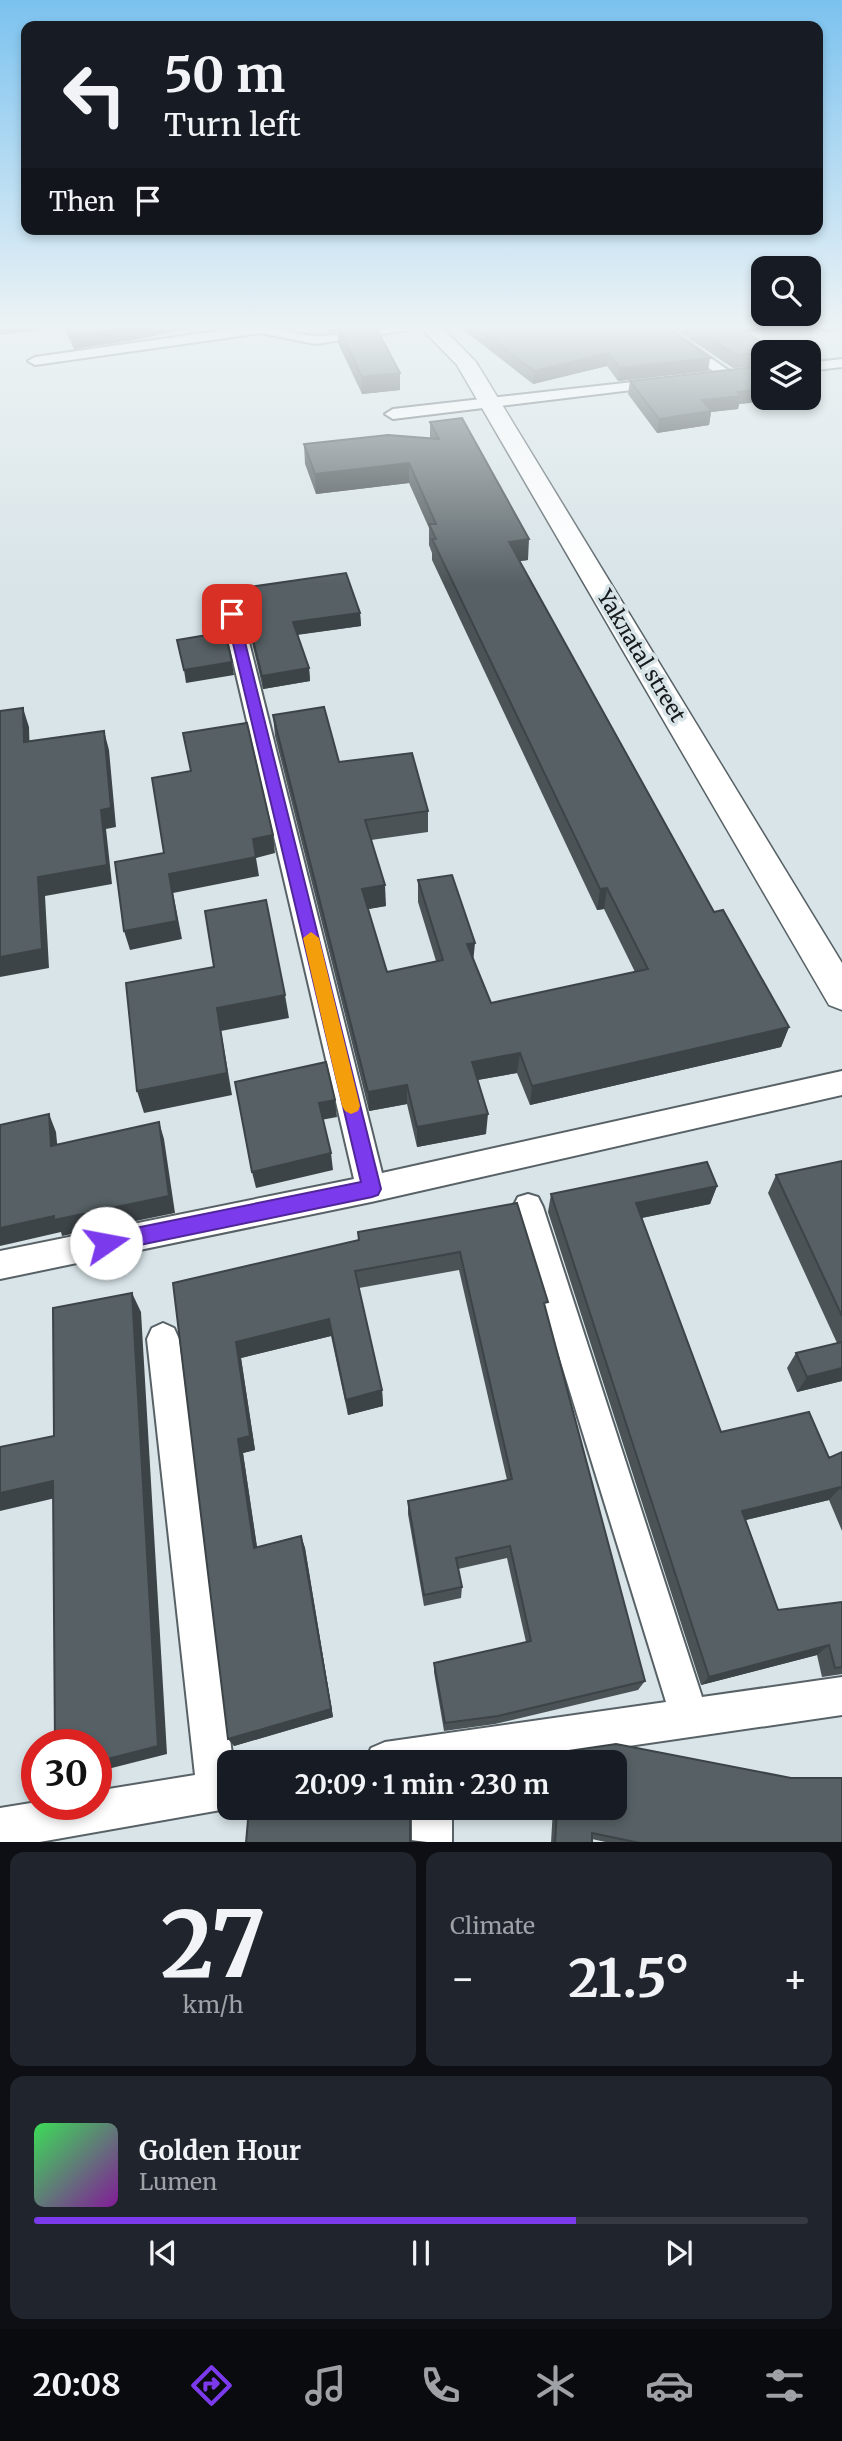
<!DOCTYPE html>
<meta charset="utf-8">
<style>
body{margin:0;font-family:Merriweather,serif;background:#20242c;color:#f1f3f6;height:100vh;display:flex;flex-direction:column;font-size:26px;white-space:nowrap}
*{box-sizing:border-box;margin:0}
p{font-size:23px;color:#9ea1a6}
.icon{flex:none;width:38px;height:38px;fill:none;stroke:currentColor;stroke-width:2;stroke-linecap:round;stroke-linejoin:round}
.map{position:relative;height:1842px;overflow:hidden}
.side{display:flex;flex-direction:column;gap:10px;padding:10px;background:#0d0f14;flex:1}
.side>*{flex:none}
.top-card{position:absolute;left:21px;top:21px;width:802px;height:214px;border-radius:14px;box-shadow:0 4px 10px #0003;background:#171b24;color:#f1f3f6;overflow:hidden}
.fabs{position:absolute;left:751px;top:256px;display:grid;gap:14px}
.fabs a{display:grid;place-items:center;width:70px;height:70px;border-radius:14px;background:#171b24;box-shadow:0 4px 10px #0003;font-size:35px}
.speed{position:absolute;left:21px;top:1729px;display:flex;gap:14px;font-size:35px;font-weight:700;text-align:center}
.speed>*{display:grid;place-content:center;width:91px;height:91px;border-radius:50%;background:#171b24;box-shadow:0 4px 10px #0003;line-height:1}
.speed .limit{border:10px solid #d22;background:#fff;color:#111}
.pin{position:absolute;display:grid;place-items:center;width:60px;height:60px;color:#fff;margin:-30px;border-radius:14px;box-shadow:0 4px 10px #0006}
.me{position:absolute;width:77px;margin:-38px;rotate:78deg;stroke-linejoin:round;filter:drop-shadow(0 0 5px #0008)}
.turn{display:flex;align-items:center;gap:24px;height:147px;padding:0 28px;font-size:32px}
.turn .icon{width:91px;height:91px;stroke-width:2.5}
.turn b{display:block;font-size:49px;line-height:60px}
.then{display:flex;align-items:center;height:66px;padding:0 28px;background:#0003;gap:14px;font-size:26px}
.big{font-size:52px;font-weight:700;line-height:1.1}
.side .tile{flex:1;display:flex;flex-direction:column;justify-content:center;gap:10px;min-width:0;padding:0 24px;border-radius:14px;background:#20242c}
.side .dial{align-items:center;gap:0}
.dial b{font-size:91px;line-height:1}
.song{display:flex;align-items:center;gap:21px}
.cover{width:84px;height:84px;border-radius:10px;background:linear-gradient(135deg,hsl(130 70% 55%),hsl(290 70% 35%))}
.played{height:7px;border-radius:4px;background:linear-gradient(90deg,#7c3aed 70%,#363941 70%)}
.keys{display:flex;justify-content:space-around;direction:ltr}
.heat{display:flex;justify-content:space-between;align-items:center;font-size:38px;direction:ltr}
.side .tiles{flex:1;display:grid;gap:10px;grid-template-columns:1fr 1fr}
.tile:last-child{grid-column:span 2}
.trip{position:absolute;left:217px;top:1750px;width:410px;height:70px;border-radius:14px;background:#171b24;box-shadow:0 4px 10px #0003;font-weight:700;line-height:70px;text-align:center}
.tab-bar{display:flex;height:112px;justify-content:space-around;align-items:center;background:#090b0e;color:#9ea1a6}
.tab-bar .icon{width:49px;height:49px}
.tab-bar .selected{color:#7c3aed}
.tab-bar b{font-size:32px;color:#f1f3f6}
.map>svg:first-child{display:block}
.lines{fill:none;stroke-linecap:round;stroke-linejoin:round}
.street-casing{stroke:#586266;stroke-width:4}
.secondary-casing{stroke:#586266;stroke-width:3}
.street{fill:#fff;fill-rule:evenodd}
.secondary{fill:#fff;fill-rule:evenodd}
.wall{fill:#4b5357}
.shaded-wall{fill:#3d4447}
.building{fill:#576165;stroke:#3d4447;stroke-width:2}
.route{fill:#7c3aed;stroke:#51269a;stroke-width:2}
.slow{fill:#f59e0b}
.labels{text-anchor:middle;stroke-width:7;stroke-linejoin:round;paint-order:stroke}
.street-label{font-size:21px;fill:#161a1c;stroke:#d8e4e8}
</style>
<div class="map">
<svg width="842" height="1843" viewBox="0 0 842 1843">
<rect width="100%" height="100%" fill="#d8e4e8"/>
<g class="lines">
<g class="street-casing">
<path id="street" d="M 252,326 C 274,326 295,336 317,336 C 350,336 382,326 416,326 L 409,330 L 315,344 L 261,333 L 35,365 L 28,361 L 35,357 Z
M 649,326 L 665,326 L 735,375 L 733,378 L 723,378 Z
M 842,359 L 842,367 L 808,371 L 808,363 Z
M 660,379 L 667,383 L 665,386 L 393,419 L 385,414 L 393,409 Z
M 232,608 L 242,614 L 382,1173 L 842,1071 L 842,1095 L 371,1202 L 0,1279 L 0,1251 L 354,1179 L 222,614 Z
M 528,1194 L 538,1197 L 543,1207 L 702,1697 L 842,1677 L 842,1715 L 519,1762 L 365,1762 L 371,1748 L 385,1742 L 666,1702 L 513,1207 L 518,1197 Z
M 163,1323 L 174,1328 L 179,1339 L 233,1762 L 229,1762 L 229,1808 L 232,1808 L 34,1843 L 0,1843 L 0,1808 L 37,1802 L 37,1804 L 96,1804 L 96,1791 L 195,1775 L 147,1339 L 152,1328 Z
M 412,1808 L 452,1808 L 452,1843 L 412,1843 Z"/>
</g>
<g class="secondary-casing">
<path id="secondary" d="M 419,326 L 441,326 L 476,362 L 842,963 L 842,1010 L 829,1005 L 457,365 Z"/>
</g>
<use href="#street" class="street"/>
<use href="#secondary" class="secondary"/>
</g>
<path class="wall" d="M 0,326 L 199,326 L 134,340 L 74,349 L 64,327 Z
M 322,326 L 375,326 L 400,390 L 362,394 L 338,343 L 338,332 L 329,333 Z
M 460,326 L 664,326 L 708,371 L 618,381 L 607,366 L 533,384 L 460,327 Z
M 670,326 L 777,326 L 748,333 L 763,353 L 763,397 L 789,399 L 739,404 L 738,409 L 711,412 L 709,425 L 657,433 L 628,394 L 630,381 L 757,367 L 733,368 Z
M 813,326 L 842,326 L 842,329 L 825,333 Z
M 430,422 L 528,560 L 519,561 L 714,912 L 789,1027 L 781,1047 L 530,1105 L 517,1073 L 478,1080 L 486,1134 L 417,1147 L 407,1104 L 369,1111 L 275,736 L 273,715 L 339,762 L 428,811 L 428,832 L 371,840 L 386,906 L 368,909 L 387,972 L 436,961 L 418,902 L 418,880 L 474,960 L 491,1003 L 635,972 L 604,909 L 597,910 L 432,560 L 432,553 L 429,545 L 429,528 L 409,483 L 316,494 L 305,464 L 304,444 L 430,438 Z
M 236,589 L 360,613 L 361,626 L 297,635 L 309,668 L 310,681 L 263,689 L 245,613 L 238,602 Z
M 842,1161 L 842,1381 L 797,1392 L 787,1368 L 796,1353 L 837,1343 L 768,1193 L 776,1175 Z
M 717,1186 L 710,1204 L 642,1218 L 721,1432 L 829,1458 L 842,1452 L 842,1531 L 829,1500 L 746,1520 L 778,1610 L 842,1602 L 842,1674 L 822,1677 L 817,1655 L 701,1685 L 548,1212 L 551,1194 Z
M 517,1203 L 645,1681 L 638,1690 L 495,1724 L 444,1731 L 434,1672 L 434,1663 L 526,1642 L 507,1558 L 458,1569 L 462,1587 L 461,1598 L 424,1606 L 408,1514 L 408,1501 L 507,1480 L 459,1270 L 359,1288 L 382,1390 L 383,1406 L 348,1415 L 331,1336 L 241,1358 L 255,1450 L 243,1453 L 257,1548 L 301,1536 L 305,1548 L 333,1717 L 234,1746 L 173,1283 L 358,1240 L 358,1232 Z
M 561,1752 L 791,1778 L 842,1843 L 610,1843 L 592,1839 L 592,1843 L 551,1843 L 553,1808 L 614,1808 L 614,1762 L 556,1762 L 557,1759 Z"/>
<path class="shaded-wall" d="M 0,326 L 64,326 L 64,327 L 0,335 Z
M 138,326 L 199,326 L 134,340 L 74,349 L 71,336 Z
M 329,326 L 368,326 L 338,326 L 338,332 L 329,333 Z
M 733,326 L 777,326 L 731,337 Z
M 827,326 L 842,326 L 842,329 L 825,333 Z
M 608,353 L 607,366 L 533,384 L 534,371 Z
M 710,358 L 708,371 L 618,381 L 620,368 Z
M 400,373 L 400,390 L 362,394 L 362,377 Z
M 763,389 L 763,397 L 790,397 L 789,399 L 739,404 L 738,409 L 711,412 L 709,425 L 657,433 L 659,419 L 702,400 L 737,392 Z
M 409,463 L 409,483 L 316,494 L 315,474 Z
M 529,539 L 528,560 L 507,563 L 509,542 Z
M 360,613 L 361,626 L 294,635 L 293,622 Z
M 232,662 L 234,675 L 186,683 L 184,670 Z
M 309,668 L 310,681 L 263,689 L 262,676 Z
M 23,708 L 29,727 L 30,761 L 24,742 Z
M 104,731 L 109,750 L 116,827 L 106,829 L 112,884 L 45,896 L 49,968 L 0,977 L 0,957 L 38,877 L 101,810 Z
M 273,835 L 275,853 L 256,858 L 259,876 L 173,893 L 182,939 L 130,950 L 124,931 L 169,874 L 253,839 Z
M 385,885 L 386,906 L 363,910 L 362,889 Z
M 607,888 L 604,909 L 597,910 L 600,889 Z
M 475,943 L 473,963 L 467,944 Z
M 285,995 L 289,1018 L 221,1031 L 232,1095 L 144,1113 L 137,1091 L 217,1008 Z
M 789,1027 L 781,1047 L 530,1105 L 532,1086 Z
M 520,1053 L 517,1073 L 471,1081 L 472,1062 Z
M 407,1085 L 407,1104 L 369,1111 L 368,1092 Z
M 335,1100 L 337,1117 L 321,1120 L 319,1103 Z
M 49,1114 L 56,1132 L 59,1163 L 51,1146 Z
M 488,1114 L 486,1134 L 417,1147 L 417,1127 Z
M 159,1122 L 164,1139 L 175,1213 L 62,1236 L 61,1232 L 0,1246 L 0,1228 Z
M 331,1153 L 333,1170 L 256,1188 L 252,1172 Z
M 717,1186 L 710,1204 L 631,1220 L 636,1203 Z
M 132,1293 L 141,1312 L 167,1754 L 96,1772 Z
M 329,1319 L 331,1336 L 241,1358 L 255,1450 L 243,1453 L 259,1560 L 254,1548 L 238,1439 L 236,1342 Z
M 842,1368 L 842,1381 L 797,1392 L 807,1377 Z
M 382,1390 L 383,1406 L 348,1415 L 346,1400 Z
M 53,1481 L 64,1496 L 0,1511 L 0,1493 Z
M 841,1487 L 829,1500 L 733,1523 L 742,1511 Z
M 301,1536 L 305,1548 L 333,1717 L 234,1746 L 228,1739 Z
M 829,1645 L 817,1655 L 701,1685 L 709,1677 Z"/>
<path class="building" d="M 67,326 L 138,326 L 71,336 Z
M 338,326 L 375,326 L 400,373 L 362,377 Z
M 475,326 L 664,326 L 710,358 L 620,368 L 608,353 L 534,371 Z
M 691,326 L 736,326 L 778,352 L 763,352 L 763,353 L 735,355 Z
M 763,366 L 763,389 L 737,392 L 741,396 L 702,400 L 711,411 L 659,419 L 630,381 Z
M 462,418 L 529,539 L 509,542 L 714,912 L 723,910 L 789,1027 L 532,1086 L 520,1053 L 472,1062 L 488,1114 L 417,1127 L 407,1085 L 368,1092 L 273,715 L 324,707 L 339,762 L 412,753 L 428,811 L 365,820 L 385,885 L 362,889 L 387,972 L 443,960 L 418,880 L 452,875 L 475,943 L 467,944 L 491,1003 L 648,969 L 607,888 L 600,889 L 432,539 L 436,539 L 429,524 L 436,524 L 409,463 L 315,474 L 304,444 L 388,435 L 439,439 L 430,422 Z
M 346,573 L 360,613 L 293,622 L 309,668 L 262,676 L 243,600 L 236,589 Z
M 225,632 L 232,662 L 184,670 L 177,640 Z
M 23,708 L 24,742 L 104,731 L 111,808 L 101,810 L 107,865 L 38,877 L 42,949 L 0,957 L 0,711 Z
M 247,723 L 273,835 L 253,839 L 256,857 L 169,874 L 177,921 L 124,931 L 115,862 L 164,853 L 152,778 L 191,771 L 183,733 Z
M 266,900 L 285,995 L 217,1008 L 227,1073 L 137,1091 L 126,983 L 214,967 L 205,911 Z
M 326,1062 L 335,1100 L 319,1103 L 331,1153 L 252,1172 L 235,1082 Z
M 49,1114 L 51,1146 L 159,1122 L 169,1196 L 54,1220 L 54,1216 L 0,1228 L 0,1125 Z
M 842,1161 L 842,1316 L 776,1175 Z
M 707,1162 L 717,1186 L 636,1203 L 721,1432 L 809,1412 L 829,1458 L 842,1452 L 842,1490 L 841,1487 L 742,1511 L 778,1610 L 842,1602 L 842,1667 L 835,1668 L 829,1645 L 709,1677 L 551,1194 Z
M 517,1203 L 548,1302 L 544,1303 L 645,1681 L 498,1716 L 445,1723 L 434,1663 L 531,1641 L 510,1546 L 456,1558 L 462,1587 L 424,1595 L 408,1501 L 512,1479 L 460,1252 L 355,1271 L 382,1390 L 346,1400 L 329,1319 L 236,1342 L 250,1436 L 238,1439 L 254,1548 L 301,1536 L 331,1709 L 228,1739 L 173,1283 L 359,1240 L 358,1232 Z
M 132,1293 L 158,1746 L 96,1762 L 96,1745 L 55,1745 L 53,1481 L 0,1493 L 0,1447 L 54,1436 L 53,1308 Z
M 842,1342 L 842,1368 L 807,1377 L 796,1353 Z
M 616,1744 L 791,1778 L 842,1778 L 842,1843 L 640,1843 L 592,1833 L 592,1843 L 555,1843 L 557,1808 L 614,1808 L 614,1762 L 561,1762 L 561,1752 Z
M 249,1808 L 410,1808 L 410,1841 L 427,1843 L 246,1843 Z"/>
<linearGradient id="sky" x2="0" y2="1"><stop stop-color="#7bc2ef"/><stop offset="0.56" stop-color="#edf3f5"/><stop offset="1" stop-color="#edf3f5" stop-opacity="0"/></linearGradient>
<rect width="842" height="584" fill="url(#sky)"/>
<path class="route" d="M 232,610 L 238,614 L 381,1189 L 378,1195 L 372,1197 L 106,1252 L 99,1249 L 96,1243 L 99,1237 L 106,1234 L 361,1182 L 226,614 Z"/>
<path class="slow" d="M 311,932 L 319,938 L 360,1106 L 358,1111 L 351,1114 L 345,1111 L 342,1106 L 303,938 Z"/>
<g class="labels">
<g class="street-label">
<text transform="translate(641 656) rotate(59)" y="7">Yakлatal street</text>
</g>
</g>
</svg>
<div class="fabs">
<a><svg class="icon" aria-label="search" viewBox="0 0 24 24"><circle cx="10" cy="10" r="6"/><path d="M15 15l6 6"/></svg></a>
<a><svg class="icon" aria-label="layers" viewBox="0 0 24 24"><path d="M12 4l9 5-9 5-9-5zM3 14l9 5 9-5"/></svg></a>
</div>
<div class="speed"><div class="limit">30</div></div>
<div class="pin" style="left:232px;top:614px;background:#d93025"><svg class="icon" aria-label="arrive" viewBox="0 0 24 24"><path d="M6 21V4h12l-3 4 3 4H6"/></svg></div>
<svg class="me" style="left:106px;top:1243px" viewBox="-20 -20 40 40"><circle r="19" fill="#fff"/><path d="M0-13L10 11 0 6-10 11z" fill="#7c3aed"/></svg>
<div class="trip">20:09 · 1 min · 230 m</div>
<div class="top-card">
<div class="turn"><svg class="icon" aria-label="left" viewBox="0 0 24 24"><path d="M17 20v-9H6M10 6l-5 5 5 5"/></svg><div><b>50 m</b>Turn left</div></div>
<div class="then">Then<svg class="icon" aria-label="arrive" viewBox="0 0 24 24"><path d="M6 21V4h12l-3 4 3 4H6"/></svg></div>
</div>
</div>
<section class="side">
<div class="tiles">
<div class="tile dial"><b>27</b><p>km/h</p></div>
<div class="tile"><p>Climate</p>
<div class="heat"><a>−</a><b class="big">21.5°</b><a>+</a></div>
</div>
<div class="tile">
<div class="song"><i class="cover"></i><div><b>Golden Hour</b><p>Lumen</p></div></div>
<div class="played"></div>
<div class="keys"><svg class="icon" aria-label="previous" viewBox="0 0 24 24"><path d="M18 5L8 12l10 7zM5 5v14"/></svg><svg class="icon" aria-label="pause" viewBox="0 0 24 24"><path d="M8 5v14M16 5v14"/></svg><svg class="icon" aria-label="next" viewBox="0 0 24 24"><path d="M6 5l10 7-10 7zM19 5v14"/></svg></div>
</div>
</div>
</section>
<nav class="tab-bar">
<b>20:08</b>
<svg class="icon selected" aria-label="directions" viewBox="0 0 24 24"><path d="M12 3l9 9-9 9-9-9zM9 14v-3h6M13 9l2 2-2 2"/></svg>
<svg class="icon" aria-label="music" viewBox="0 0 24 24"><path d="M9 18V5l10-2v13"/><circle cx="6" cy="18" r="3"/><circle cx="16" cy="16" r="3"/></svg>
<svg class="icon" aria-label="phone" viewBox="0 0 24 24"><path d="M5 4h4l2 5-3 2q2 4 5 5l2-3 5 2v4C11 20 4 13 5 4z"/></svg>
<svg class="icon" aria-label="climate" viewBox="0 0 24 24"><path d="M12 3v18M4 7l16 10M4 17L20 7"/></svg>
<svg class="icon" aria-label="car" viewBox="0 0 24 24"><path d="M5 17H2v-5l4-1 3-4h7l3 4 3 1v5h-3M9 17h6M6 11h13"/><circle cx="7" cy="17" r="2"/><circle cx="17" cy="17" r="2"/></svg>
<svg class="icon" aria-label="filters" viewBox="0 0 24 24"><path d="M4 7h16M4 17h16"/><circle cx="9" cy="7" r="2"/><circle cx="15" cy="17" r="2"/></svg>
</nav>
